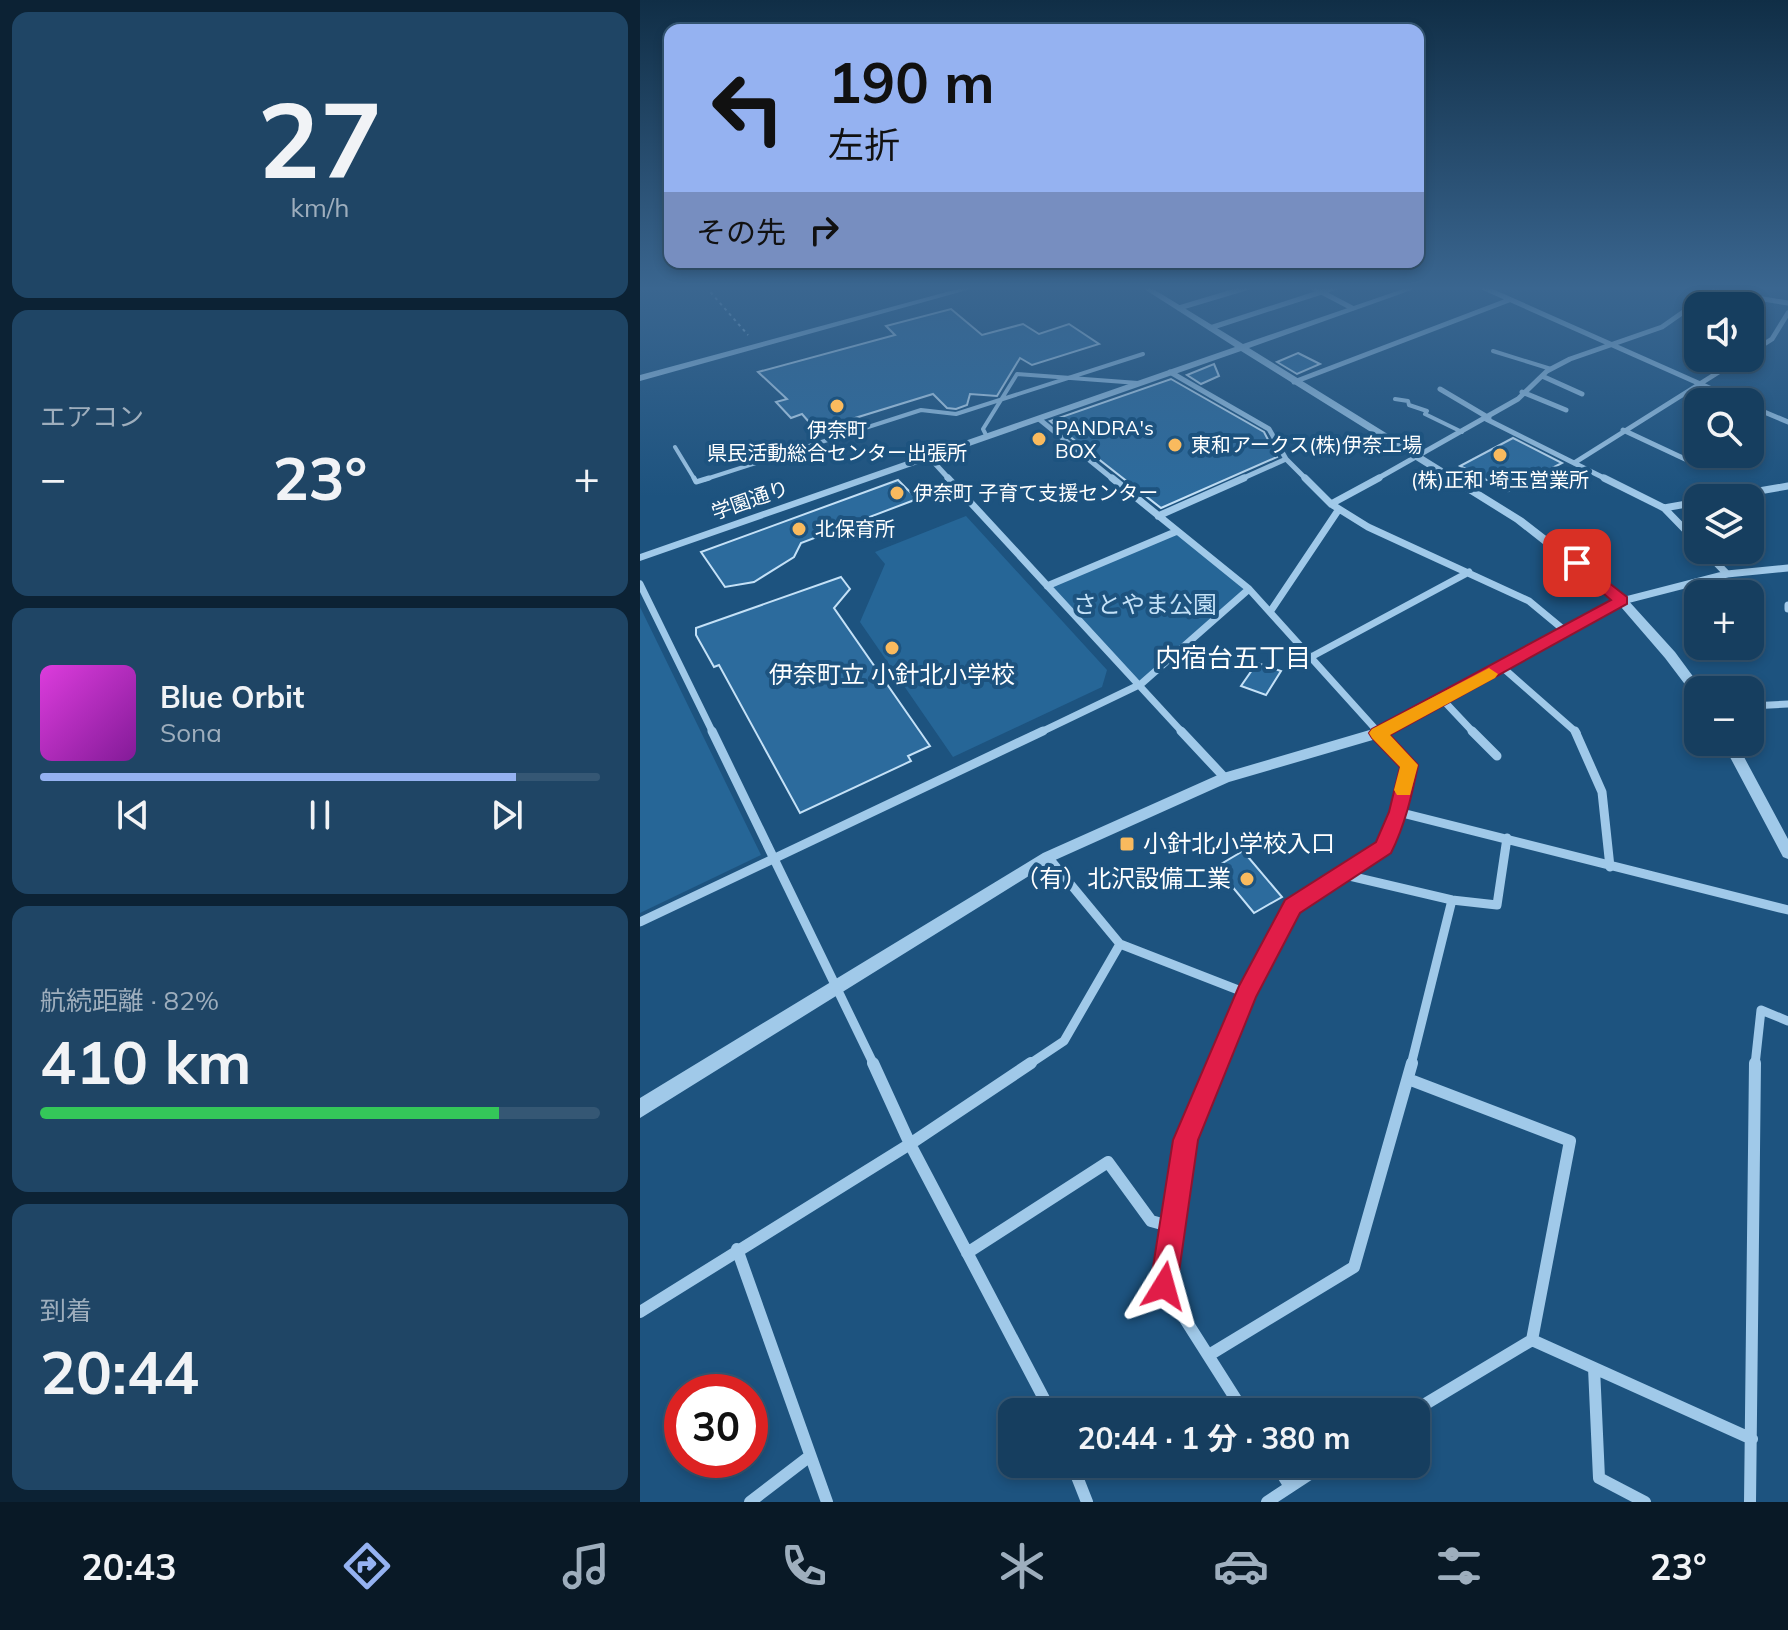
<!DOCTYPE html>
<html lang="ja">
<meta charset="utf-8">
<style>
body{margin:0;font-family:Mulish,"Noto Sans JP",sans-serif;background:#1f4565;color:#f1f3f6;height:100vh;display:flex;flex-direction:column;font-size:30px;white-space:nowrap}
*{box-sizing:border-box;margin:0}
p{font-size:26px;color:#9eaebd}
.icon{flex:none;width:44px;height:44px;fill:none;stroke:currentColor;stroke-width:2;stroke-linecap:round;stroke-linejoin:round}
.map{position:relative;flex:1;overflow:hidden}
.sheet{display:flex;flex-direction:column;gap:12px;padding:12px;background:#0c2234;width:640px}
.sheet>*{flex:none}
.top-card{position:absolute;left:24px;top:24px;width:760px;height:244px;border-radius:16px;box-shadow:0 4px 12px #0003,0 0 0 2px #355774;background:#95b2f1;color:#111;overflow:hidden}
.controls{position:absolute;left:1044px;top:292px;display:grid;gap:16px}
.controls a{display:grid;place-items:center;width:80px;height:80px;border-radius:16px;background:#163e5f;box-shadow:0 4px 12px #0003,0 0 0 2px #355774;font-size:40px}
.speed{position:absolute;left:24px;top:1374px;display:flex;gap:16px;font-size:40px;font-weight:700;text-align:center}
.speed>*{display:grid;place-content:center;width:104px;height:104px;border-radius:50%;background:#163e5f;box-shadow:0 4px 12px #0003,0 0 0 2px #355774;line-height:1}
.speed .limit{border:12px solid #d22;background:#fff;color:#111}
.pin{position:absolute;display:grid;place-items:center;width:68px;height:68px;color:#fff;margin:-34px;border-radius:16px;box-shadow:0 4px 12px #0006}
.me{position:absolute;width:88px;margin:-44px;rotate:8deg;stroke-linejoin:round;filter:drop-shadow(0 0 6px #0008)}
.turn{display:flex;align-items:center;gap:28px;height:168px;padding:0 32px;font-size:36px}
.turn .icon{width:104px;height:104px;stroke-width:2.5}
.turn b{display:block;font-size:56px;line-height:68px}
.then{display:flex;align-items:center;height:76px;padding:0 32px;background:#0003;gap:16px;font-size:30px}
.big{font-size:60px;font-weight:700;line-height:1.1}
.sheet .tile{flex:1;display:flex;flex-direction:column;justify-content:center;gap:12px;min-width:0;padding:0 28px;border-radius:16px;background:#1f4565}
.sheet .dial{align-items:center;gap:0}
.dial b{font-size:104px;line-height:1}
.song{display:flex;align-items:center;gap:24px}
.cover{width:96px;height:96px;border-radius:12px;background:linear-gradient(135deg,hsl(300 70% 55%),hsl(290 70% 35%))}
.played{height:8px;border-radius:4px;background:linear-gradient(90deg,#95b2f1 85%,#355774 85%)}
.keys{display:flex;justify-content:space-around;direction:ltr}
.heat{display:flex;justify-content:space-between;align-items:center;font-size:44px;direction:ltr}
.charge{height:12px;border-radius:6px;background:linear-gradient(90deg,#34c759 82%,#355774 0)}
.trip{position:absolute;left:358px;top:1398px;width:432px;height:80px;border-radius:16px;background:#163e5f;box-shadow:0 4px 12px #0003,0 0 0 2px #355774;font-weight:700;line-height:80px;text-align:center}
.dock{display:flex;height:128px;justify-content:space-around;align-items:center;background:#091926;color:#9eaebd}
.dock .icon{width:56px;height:56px}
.dock .on{color:#95b2f1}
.dock b{font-size:36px;color:#f1f3f6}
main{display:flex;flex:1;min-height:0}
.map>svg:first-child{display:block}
.green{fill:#266697}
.building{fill:#2c6b9d;stroke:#c4e1f7;stroke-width:2}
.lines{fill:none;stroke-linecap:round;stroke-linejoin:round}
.path{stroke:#a0c9e9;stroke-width:2;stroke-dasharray:3 4;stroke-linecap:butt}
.service-far1{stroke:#a0c9e9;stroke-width:4}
.service{stroke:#a0c9e9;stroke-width:5}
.minor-far3{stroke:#a0c9e9;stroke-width:5}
.minor-far2{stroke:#a0c9e9;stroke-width:7}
.minor-far1{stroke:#a0c9e9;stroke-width:9}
.minor{stroke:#a0c9e9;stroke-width:12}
.tertiary{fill:#a0c9e9;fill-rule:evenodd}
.route{fill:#e11d48;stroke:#92132f;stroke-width:2}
.slow{fill:#f59e0b}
.poi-dot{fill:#f9ba5e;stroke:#1d537f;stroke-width:3}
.labels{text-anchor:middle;stroke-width:8;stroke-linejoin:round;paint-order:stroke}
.far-poi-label{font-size:20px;fill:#fff;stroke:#1d537f;text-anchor:start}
.far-street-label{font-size:20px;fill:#fff;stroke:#1d537f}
.park-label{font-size:24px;fill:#c4e1f7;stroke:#1d537f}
.poi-label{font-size:24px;fill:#fff;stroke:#1d537f}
.neighbourhood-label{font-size:26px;fill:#fff;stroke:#1d537f}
</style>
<main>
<section class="sheet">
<div class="tile dial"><b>27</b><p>km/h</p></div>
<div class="tile"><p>エアコン</p>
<div class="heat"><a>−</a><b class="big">23°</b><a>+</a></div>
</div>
<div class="tile">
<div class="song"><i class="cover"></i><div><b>Blue Orbit</b><p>Sona</p></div></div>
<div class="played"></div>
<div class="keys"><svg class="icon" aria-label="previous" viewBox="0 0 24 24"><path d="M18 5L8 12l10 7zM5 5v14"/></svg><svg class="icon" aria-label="pause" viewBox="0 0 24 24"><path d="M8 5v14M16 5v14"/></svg><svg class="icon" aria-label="next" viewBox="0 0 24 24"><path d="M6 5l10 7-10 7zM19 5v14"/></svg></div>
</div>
<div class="tile"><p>航続距離 · 82%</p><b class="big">410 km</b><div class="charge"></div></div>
<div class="tile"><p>到着</p><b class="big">20:44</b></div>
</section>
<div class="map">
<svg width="1148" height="1502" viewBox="0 0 1148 1502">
<rect width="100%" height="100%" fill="#1d537f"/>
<path class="green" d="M 326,516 L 467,670 L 462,687 L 313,757 L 220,622 L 245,564 L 235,552 Z
M 535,532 L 609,589 L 501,684 L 407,586 Z
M 0,607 L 121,855 L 0,913 Z"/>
<path class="building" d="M 311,309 L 342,335 L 383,324 L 399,334 L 429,324 L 459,344 L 392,365 L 380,358 L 357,396 L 330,394 L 327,405 L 316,409 L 307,408 L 293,394 L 176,430 L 162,414 L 151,418 L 136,402 L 147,399 L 118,372 L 255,335 L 246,326 Z
M 658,353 L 680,364 L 657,374 L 637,362 Z
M 574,364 L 579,376 L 561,384 L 547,375 Z
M 531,379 L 624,432 L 637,457 L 521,508 L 410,421 Z
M 873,438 L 922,463 L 868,491 L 820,466 Z
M 258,480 L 277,499 L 161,543 L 154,557 L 114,582 L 85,587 L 61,552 Z
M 201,577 L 210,589 L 194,608 L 290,746 L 268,756 L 271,761 L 160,813 L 79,665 L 74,667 L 56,635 L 56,628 Z
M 617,663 L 641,671 L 626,695 L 601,686 Z
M 603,851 L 642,897 L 614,913 L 576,867 Z"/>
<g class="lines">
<path class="path" d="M 66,287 L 108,335"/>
<path class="service-far1" d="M 853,351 L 911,369
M 755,399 L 768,401 L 769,405 L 787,411 L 785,414 L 822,432
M 347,437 L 343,429 L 377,374 L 498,383
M 35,447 L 55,480
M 63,480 L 281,410 L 316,414 L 503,354"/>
<path class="service" d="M 54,478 L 56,482 L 69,478"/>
<path class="minor-far3" d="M 672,287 L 712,308
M 842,287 L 1101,402
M 1075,291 L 1148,303
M 539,308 L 609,287
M 570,328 L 697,287
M 1110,353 L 1132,339 L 1148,313
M 530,372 L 629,429 L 646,459 L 667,480
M 902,376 L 942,394
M 654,382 L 869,300
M 800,389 L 849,418
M 882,392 L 926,410
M 1110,406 L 1148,422
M 399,419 L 474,480
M 846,419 L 968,480
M 983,430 L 1045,459
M 289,457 L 310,480
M 934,463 L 1101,358
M 599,480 L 646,459
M 735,480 L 878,399 L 907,371 L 930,359 L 1022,327 L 1079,287"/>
<path class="minor-far2" d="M 308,478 L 543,733
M 472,478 L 609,589 L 739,733
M 665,478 L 691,504 L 728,527 L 889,601 L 924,630
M 964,478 L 1024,508 L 1058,543
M 1078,498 L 1148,486
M 691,504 L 739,478
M 1024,508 L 1058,502
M 518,516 L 604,478
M 1064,550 L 1087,574
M 0,584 L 73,733
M 407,586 L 535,532
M 982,601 L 1087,574 L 1148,568
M 1148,605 L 1148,609
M 630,612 L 699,509
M 671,657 L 829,572
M 862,667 L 937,733
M 802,699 L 834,733
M 1110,706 L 1148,704
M 399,733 L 501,684 L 609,589"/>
<path class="minor-far1" d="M 72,731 L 234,1065
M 541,731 L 585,778
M 832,731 L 857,756
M 935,731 L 962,792 L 970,867
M 758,812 L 1148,910
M 408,857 L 480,944 L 606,993
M 701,874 L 812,900 L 857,905 L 867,838
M 0,922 L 403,731
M 388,1065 L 424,1041 L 480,944
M 576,1065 L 606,993 L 653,906 L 744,847 L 758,812 L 769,765 L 738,731
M 771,1065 L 812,900
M 1115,1065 L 1121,1010 L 1148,1021"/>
<path class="minor" d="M 233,1063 L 270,1144 L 411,1412
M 577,1063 L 545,1140 L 524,1286 L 604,1412
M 768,1079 L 930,1141 L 892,1340 L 772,1412
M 97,1249 L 187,1502
M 327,1253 L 468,1162 L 511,1221 L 533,1227
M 0,1312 L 270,1144 L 391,1063
M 892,1340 L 1112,1439
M 569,1355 L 714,1267 L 772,1063
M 954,1368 L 959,1478 L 1005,1502
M 432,1464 L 447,1502
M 636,1464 L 649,1485
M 110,1502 L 170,1456
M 627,1502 L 685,1464
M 1110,1502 L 1115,1063"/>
<path class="tertiary" d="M 325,287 L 338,287 L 0,381 L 0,375 Z
M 501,287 L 510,287 L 603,344 L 769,287 L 780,287 L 609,348 L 883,518 L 986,598 L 1035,652 L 1063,690 L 1058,690 L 1058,697 L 1053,695 L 1025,658 L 981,607 L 743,737 L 589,782 L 413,861 L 0,1118 L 0,1098 L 403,853 L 580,774 L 733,729 L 974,600 L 875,522 L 601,351 L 0,561 L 0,554 L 595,347 Z
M 1082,742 L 1096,742 L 1148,839 L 1148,859 L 1143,857 Z"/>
</g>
<linearGradient id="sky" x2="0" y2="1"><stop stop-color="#102e46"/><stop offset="0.58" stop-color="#3a6690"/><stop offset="1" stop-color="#3a6690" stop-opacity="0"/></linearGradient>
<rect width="1148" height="497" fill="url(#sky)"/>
<path class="route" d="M 937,558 L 987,597 L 987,604 L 750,735 L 778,765 C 772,795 765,825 751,853 L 660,913 L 616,997 L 558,1140 L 537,1286 L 533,1296 L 524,1300 L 514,1296 L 510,1286 L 533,1140 L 599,986 L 645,900 L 736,842 L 749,812 L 760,767 L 732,738 L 729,733 L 732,729 L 971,600 L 932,566 L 932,560 Z"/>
<path class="slow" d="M 849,668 L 858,674 L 855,678 L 750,735 L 778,765 L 770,795 L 757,795 L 754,790 L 760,767 L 732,738 L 729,733 L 732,729 Z"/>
<g class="poi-dot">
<circle cx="197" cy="406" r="8"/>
<circle cx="399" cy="439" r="8"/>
<circle cx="535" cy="445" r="8"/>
<circle cx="860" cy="455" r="8"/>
<circle cx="257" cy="493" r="8"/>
<circle cx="159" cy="529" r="8"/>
<circle cx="252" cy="648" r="8"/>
<rect x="479" y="836" width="16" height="16" rx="4"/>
<circle cx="607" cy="879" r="8"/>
</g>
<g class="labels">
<g class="far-poi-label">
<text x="415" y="435">PANDRA's<tspan x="415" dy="23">BOX</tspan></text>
<text x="197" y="437" text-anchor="middle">伊奈町<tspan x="197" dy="23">県民活動総合センター出張所</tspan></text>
<text x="551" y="452">東和アークス(株)伊奈工場</text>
<text x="860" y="487" text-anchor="middle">(株)正和 埼玉営業所</text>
<text x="273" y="500">伊奈町 子育て支援センター</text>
<text x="175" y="536">北保育所</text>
</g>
<g class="far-street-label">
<text transform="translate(110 500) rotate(-19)" y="7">学園通り</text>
</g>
<g class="park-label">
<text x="505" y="613">さとやま公園</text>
</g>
<g class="poi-label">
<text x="252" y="683">伊奈町立 小針北小学校</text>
<text x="503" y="852" text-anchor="start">小針北小学校入口</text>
<text x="591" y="887" text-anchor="end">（有）北沢設備工業</text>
</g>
<g class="neighbourhood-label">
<text x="593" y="667">内宿台五丁目</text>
</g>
</g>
</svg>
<div class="controls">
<a><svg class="icon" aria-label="sound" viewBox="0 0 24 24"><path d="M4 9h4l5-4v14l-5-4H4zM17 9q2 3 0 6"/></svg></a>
<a><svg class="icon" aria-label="search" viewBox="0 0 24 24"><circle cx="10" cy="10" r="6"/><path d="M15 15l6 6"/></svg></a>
<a><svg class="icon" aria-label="layers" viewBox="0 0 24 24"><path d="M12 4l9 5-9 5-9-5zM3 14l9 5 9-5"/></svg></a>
<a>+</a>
<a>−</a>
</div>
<div class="speed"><div class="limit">30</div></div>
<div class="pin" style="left:937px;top:563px;background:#d93025"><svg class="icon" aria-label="arrive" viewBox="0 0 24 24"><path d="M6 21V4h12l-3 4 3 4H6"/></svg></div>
<svg class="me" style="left:524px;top:1286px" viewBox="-20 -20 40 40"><path d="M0-17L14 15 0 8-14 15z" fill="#e11d48" stroke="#fff" stroke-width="4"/></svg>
<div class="trip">20:44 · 1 分 · 380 m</div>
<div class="top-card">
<div class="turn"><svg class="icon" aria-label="left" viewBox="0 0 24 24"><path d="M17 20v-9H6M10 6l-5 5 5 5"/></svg><div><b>190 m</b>左折</div></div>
<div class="then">その先<svg class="icon" aria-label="right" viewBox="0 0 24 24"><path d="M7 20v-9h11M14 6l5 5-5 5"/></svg></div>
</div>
</div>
</main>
<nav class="dock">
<b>20:43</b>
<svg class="icon on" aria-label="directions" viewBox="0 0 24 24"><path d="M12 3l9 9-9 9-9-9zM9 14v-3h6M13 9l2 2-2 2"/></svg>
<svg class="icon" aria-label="music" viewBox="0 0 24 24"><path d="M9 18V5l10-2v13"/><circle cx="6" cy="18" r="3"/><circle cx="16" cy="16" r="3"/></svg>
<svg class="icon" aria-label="phone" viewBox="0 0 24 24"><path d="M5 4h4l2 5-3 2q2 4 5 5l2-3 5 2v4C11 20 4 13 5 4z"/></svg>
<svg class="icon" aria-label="climate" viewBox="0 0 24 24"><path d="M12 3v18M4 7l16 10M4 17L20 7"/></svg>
<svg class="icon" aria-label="car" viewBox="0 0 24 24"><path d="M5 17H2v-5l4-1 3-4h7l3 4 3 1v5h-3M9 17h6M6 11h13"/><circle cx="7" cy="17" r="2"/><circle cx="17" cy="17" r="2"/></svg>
<svg class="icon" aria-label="filters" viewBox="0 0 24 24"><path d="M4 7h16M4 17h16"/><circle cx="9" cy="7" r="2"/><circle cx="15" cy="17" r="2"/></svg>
<b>23°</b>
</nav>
